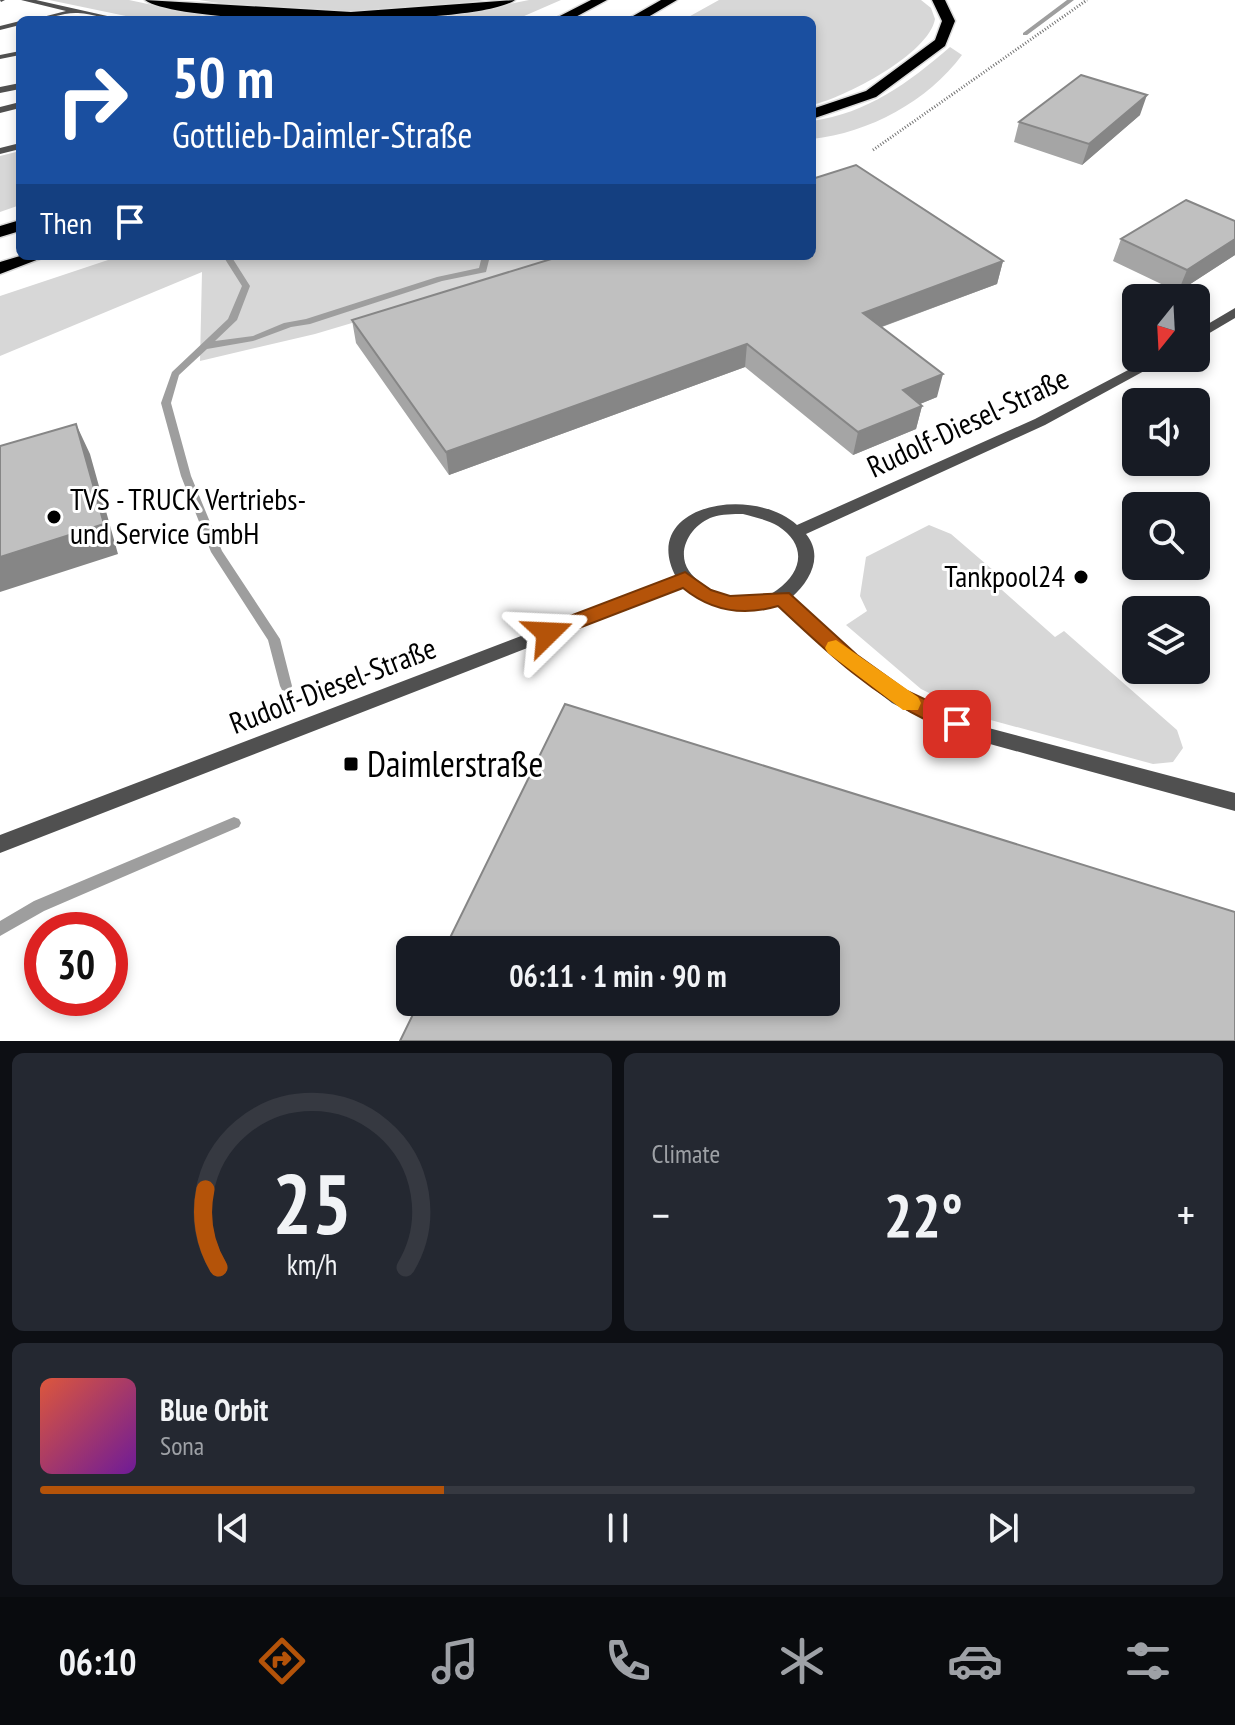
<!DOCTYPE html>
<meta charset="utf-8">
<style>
body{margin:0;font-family:"PT Sans Narrow",sans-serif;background:#242831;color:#f1f3f6;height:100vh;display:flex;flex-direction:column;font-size:30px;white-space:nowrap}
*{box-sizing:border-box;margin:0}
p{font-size:26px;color:#9ea1a6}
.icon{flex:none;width:44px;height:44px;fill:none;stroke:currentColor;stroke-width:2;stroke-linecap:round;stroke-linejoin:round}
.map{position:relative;height:1041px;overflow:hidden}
.details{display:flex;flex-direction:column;gap:12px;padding:12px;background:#0d0f14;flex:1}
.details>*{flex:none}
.guide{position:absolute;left:16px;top:16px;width:800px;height:244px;border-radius:12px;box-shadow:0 4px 12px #0003;background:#1a4fa0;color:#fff;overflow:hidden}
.needle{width:52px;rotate:198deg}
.buttons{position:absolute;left:1122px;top:284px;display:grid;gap:16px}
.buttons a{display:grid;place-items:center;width:88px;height:88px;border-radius:12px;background:#171b24;box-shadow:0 4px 12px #0003;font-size:40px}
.speed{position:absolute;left:24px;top:912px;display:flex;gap:16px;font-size:40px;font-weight:700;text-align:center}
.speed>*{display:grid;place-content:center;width:104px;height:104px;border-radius:50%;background:#171b24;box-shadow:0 4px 12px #0003;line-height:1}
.speed .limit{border:12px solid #d22;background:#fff;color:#111}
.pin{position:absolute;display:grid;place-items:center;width:68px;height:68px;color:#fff;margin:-34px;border-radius:16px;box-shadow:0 4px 12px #0006}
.me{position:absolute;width:88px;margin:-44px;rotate:69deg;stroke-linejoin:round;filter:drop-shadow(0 0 6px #0008)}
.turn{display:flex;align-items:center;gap:28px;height:168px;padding:0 24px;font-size:36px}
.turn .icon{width:104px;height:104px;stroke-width:2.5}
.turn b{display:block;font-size:56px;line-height:68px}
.then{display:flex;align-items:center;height:76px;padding:0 24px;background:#0003;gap:16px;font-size:30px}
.big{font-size:60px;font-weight:600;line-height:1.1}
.details .widget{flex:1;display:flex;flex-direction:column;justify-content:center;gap:12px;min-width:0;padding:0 28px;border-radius:12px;background:#242831}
.details .dial{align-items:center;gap:0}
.dial svg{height:208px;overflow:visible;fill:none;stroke:#363941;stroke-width:7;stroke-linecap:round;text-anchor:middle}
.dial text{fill:#f1f3f6;stroke:none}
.song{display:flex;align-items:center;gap:24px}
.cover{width:96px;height:96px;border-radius:12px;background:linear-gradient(135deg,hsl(10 70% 55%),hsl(280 70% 35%))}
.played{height:8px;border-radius:4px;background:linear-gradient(90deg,#b45309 35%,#363941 35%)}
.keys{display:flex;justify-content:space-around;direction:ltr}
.heat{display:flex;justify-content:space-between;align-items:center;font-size:44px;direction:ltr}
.details .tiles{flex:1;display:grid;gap:12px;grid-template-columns:1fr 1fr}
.widget:last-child{grid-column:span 2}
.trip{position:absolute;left:396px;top:936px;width:444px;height:80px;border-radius:12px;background:#171b24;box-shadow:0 4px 12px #0003;font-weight:600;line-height:80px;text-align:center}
.tab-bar{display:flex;height:128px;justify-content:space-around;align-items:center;background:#090b0e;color:#9ea1a6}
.tab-bar .icon{width:56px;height:56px}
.tab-bar .active{color:#b45309}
.tab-bar b{font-size:36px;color:#f1f3f6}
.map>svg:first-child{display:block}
.green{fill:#d7d7d7}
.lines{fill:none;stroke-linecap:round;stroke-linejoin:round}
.stream{fill:#9e9e9e;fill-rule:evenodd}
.motorway-casing{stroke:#dbdbdb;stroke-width:3}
.path{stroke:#727272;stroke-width:3;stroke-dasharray:1 2;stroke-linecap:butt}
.service{fill:#505050;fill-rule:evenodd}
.minor{fill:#505050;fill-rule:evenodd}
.motorway{fill:#000;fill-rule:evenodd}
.wall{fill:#a5a5a5}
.shaded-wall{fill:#868686}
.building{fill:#c0c0c0;stroke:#868686;stroke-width:2}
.route{fill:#b45309;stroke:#753606;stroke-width:2}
.slow{fill:#f59e0b}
.poi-dot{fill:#000;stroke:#fff;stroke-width:3}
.labels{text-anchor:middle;stroke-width:6;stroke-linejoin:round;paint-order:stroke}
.street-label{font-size:30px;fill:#000;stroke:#fff}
.poi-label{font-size:30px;fill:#000;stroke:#fff;text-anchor:start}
.near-poi-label{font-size:36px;fill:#000;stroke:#fff;text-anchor:start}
</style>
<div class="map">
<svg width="1235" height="1041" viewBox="0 0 1235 1041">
<rect width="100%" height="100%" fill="#fff"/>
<path class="green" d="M 49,0 L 129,0 L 223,20 L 145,20 Z
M 199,0 L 485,0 C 391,16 293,16 199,0 Z
M 529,0 L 561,0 L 515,20 L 387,20 L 468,12 Z
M 719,0 L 921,0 L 931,8 L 935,19 C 929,54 844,98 812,105 L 812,20 L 683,20 Z
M 950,47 L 962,55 C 928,101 869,133 812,139 L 812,121 C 868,113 908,83 950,47 Z
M 20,151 L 20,205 L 0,212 L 0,156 Z
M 120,256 L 577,256 L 315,334 L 200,361 L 202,272 L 0,356 L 0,296 Z
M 929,525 L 951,534 L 1001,577 L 993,582 L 1055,637 L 1064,631 L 1177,730 L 1183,748 L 1173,762 L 1153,764 L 976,716 L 921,689 L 846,625 L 867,611 L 860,596 L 866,557 Z"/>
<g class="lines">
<path class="stream" d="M 1067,0 L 1074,0 L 1027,35 L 1023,35 L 1023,33 Z
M 223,256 L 231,256 L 250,286 L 237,320 L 215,341 L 253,336 L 284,323 L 306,319 L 437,277 L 479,268 L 482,256 L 490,256 L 486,272 L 442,281 L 310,324 L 291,327 L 253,341 L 207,349 L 179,375 L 171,403 L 191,476 L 222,551 L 280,639 L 292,686 L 290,690 L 286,691 L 282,690 L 280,686 L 268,640 L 211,552 L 181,476 L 161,403 L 172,372 L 228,319 L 242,286 Z
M 234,817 L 239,819 L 241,823 L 239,827 L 44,911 L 0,936 L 0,921 L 34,901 Z"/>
<g class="motorway-casing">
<path id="motorway" d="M 145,0 L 351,12 L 515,0 C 478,27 181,27 145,0 Z
M 591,0 L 607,0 L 570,20 L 552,20 Z
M 661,0 L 677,0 L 643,20 L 626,20 Z
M 932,0 L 945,0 L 955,21 L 945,46 L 876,97 L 812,119 L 812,109 L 866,91 L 935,40 L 942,21 Z
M 20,220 L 20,231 L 0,237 L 0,226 Z
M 20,256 L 47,256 L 0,274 L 0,262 Z"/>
</g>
<path class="path" d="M 873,150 L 1087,0"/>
<path class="service" d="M 0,0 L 5,0 L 1,2 Z
M 21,0 L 36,0 L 125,20 C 108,20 94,14 78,13 C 64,12 47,20 31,20 L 66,11 Z
M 20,21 L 20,25 L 0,30 L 0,26 Z
M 20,51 L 20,55 L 0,59 L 0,55 Z
M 20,83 L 20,89 L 0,93 L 0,87 Z
M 20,102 L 20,108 L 0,113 L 0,107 Z
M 20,143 L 20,149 L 0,154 L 0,148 Z"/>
<path class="minor" d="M 1235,308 L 1235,318 L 1196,341 L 1196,331 Z
M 1151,358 L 1168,358 L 1045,425 L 806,534 C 824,556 810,581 792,597 L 856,656 L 906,693 L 943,710 L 981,726 L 1235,793 L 1235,811 L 979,741 L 929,722 L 892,703 L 844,666 L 778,604 C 741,615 715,611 684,587 L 0,853 L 0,835 L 676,577 C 638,505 752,484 797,525 L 1035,419 ZM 743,514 C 754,517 768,520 778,526 C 807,545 803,571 777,590 C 753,608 706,595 689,571 C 675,550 692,524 713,517 C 722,514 733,514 743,514 Z"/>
<use href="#motorway" class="motorway"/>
</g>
<path class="wall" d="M 1140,115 L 1082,165 L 1014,142 L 1019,122 Z
M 1235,221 L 1235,255 L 1178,292 L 1113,261 L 1121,239 Z
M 1003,261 L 997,284 L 882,327 L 937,397 L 920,404 L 922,406 L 916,429 L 853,455 L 745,367 L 449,475 L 356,343 L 352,320 Z"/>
<path class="shaded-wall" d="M 1147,95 L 1140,115 L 1082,165 L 1089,144 Z
M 1235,239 L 1235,255 L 1178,292 L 1187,270 Z
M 1003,261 L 997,284 L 859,335 L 863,313 Z
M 747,344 L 745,367 L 449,475 L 446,452 Z
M 943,374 L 937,397 L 898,413 L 903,390 Z
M 922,406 L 916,429 L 853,455 L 858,432 Z
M 76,424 L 90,454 L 118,554 L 0,592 L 0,557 Z"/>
<path class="building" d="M 1081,75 L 1147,95 L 1089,144 L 1019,122 Z
M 856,165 L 1003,261 L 863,313 L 943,374 L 903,390 L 922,406 L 858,432 L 747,344 L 446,452 L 352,320 L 561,256 L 812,256 L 812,179 Z
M 1186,200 L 1235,221 L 1235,239 L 1187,270 L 1121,239 Z
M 76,424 L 104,524 L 0,557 L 0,446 Z
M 565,704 L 1235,912 L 1235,1041 L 400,1041 L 419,1002 L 826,1002 L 826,950 L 444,950 Z"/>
<path class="route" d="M 685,572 L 711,590 L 730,596 L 789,593 L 857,655 L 907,691 L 965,718 L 968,724 L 965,731 C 953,735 942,727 930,722 C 871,694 826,651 778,606 C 744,616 711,611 683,588 L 548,640 L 538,633 L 541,627 Z"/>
<path class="slow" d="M 836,640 L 918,697 L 921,703 L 918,710 L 903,710 L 828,653 L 825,648 L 828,642 Z"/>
<g class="poi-dot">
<circle cx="54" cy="517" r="8"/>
<circle cx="1081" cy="577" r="8"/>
<rect x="343" y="756" width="16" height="16" rx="4"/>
</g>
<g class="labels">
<g class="street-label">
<text transform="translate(968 423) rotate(-25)" y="10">Rudolf-Diesel-Straße</text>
<text transform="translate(333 686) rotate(-21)" y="10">Rudolf-Diesel-Straße</text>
</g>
<g class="poi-label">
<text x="70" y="510">TVS - TRUCK Vertriebs-<tspan x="70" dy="34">und Service GmbH</tspan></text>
<text x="1065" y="587" text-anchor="end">Tankpool24</text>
</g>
<g class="near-poi-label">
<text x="367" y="777">Daimlerstraße</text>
</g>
</g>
</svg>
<div class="buttons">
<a><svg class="needle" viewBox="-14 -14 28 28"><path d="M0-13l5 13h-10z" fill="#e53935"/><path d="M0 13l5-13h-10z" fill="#9ea1a6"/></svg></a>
<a><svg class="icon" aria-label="sound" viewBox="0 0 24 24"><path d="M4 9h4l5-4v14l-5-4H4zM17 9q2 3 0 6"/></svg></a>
<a><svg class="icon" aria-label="search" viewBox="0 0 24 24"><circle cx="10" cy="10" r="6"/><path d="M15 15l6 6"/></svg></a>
<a><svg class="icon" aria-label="layers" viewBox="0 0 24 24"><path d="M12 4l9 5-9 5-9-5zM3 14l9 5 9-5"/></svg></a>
</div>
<div class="speed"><div class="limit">30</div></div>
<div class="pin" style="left:957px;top:724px;background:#d93025"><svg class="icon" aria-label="arrive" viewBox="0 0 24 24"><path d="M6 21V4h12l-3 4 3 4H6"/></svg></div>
<svg class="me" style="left:548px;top:633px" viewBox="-20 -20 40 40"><path d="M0-17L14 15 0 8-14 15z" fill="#b45309" stroke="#fff" stroke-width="4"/></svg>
<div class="trip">06:11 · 1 min · 90 m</div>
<div class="guide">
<div class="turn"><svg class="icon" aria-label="right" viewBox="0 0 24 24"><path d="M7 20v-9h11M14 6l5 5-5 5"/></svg><div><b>50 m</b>Gottlieb-Daimler-Straße</div></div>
<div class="then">Then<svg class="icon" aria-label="arrive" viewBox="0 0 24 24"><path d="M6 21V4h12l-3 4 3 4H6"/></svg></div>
</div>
</div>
<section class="details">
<div class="tiles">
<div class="widget dial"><svg viewBox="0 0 100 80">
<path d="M14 69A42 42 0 1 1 86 69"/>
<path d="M14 69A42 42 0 0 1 9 39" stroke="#b45309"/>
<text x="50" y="56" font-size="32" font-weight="700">25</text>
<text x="50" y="72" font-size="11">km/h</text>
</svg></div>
<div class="widget"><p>Climate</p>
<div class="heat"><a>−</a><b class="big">22°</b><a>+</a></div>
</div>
<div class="widget">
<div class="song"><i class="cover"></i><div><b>Blue Orbit</b><p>Sona</p></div></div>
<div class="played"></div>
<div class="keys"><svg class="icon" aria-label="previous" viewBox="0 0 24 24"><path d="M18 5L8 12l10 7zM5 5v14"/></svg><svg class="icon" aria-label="pause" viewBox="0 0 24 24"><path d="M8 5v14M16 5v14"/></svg><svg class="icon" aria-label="next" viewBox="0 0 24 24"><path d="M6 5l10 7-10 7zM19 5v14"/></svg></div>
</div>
</div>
</section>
<nav class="tab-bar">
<b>06:10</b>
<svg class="icon active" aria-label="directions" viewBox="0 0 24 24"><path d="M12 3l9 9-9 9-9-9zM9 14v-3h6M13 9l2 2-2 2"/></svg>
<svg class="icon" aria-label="music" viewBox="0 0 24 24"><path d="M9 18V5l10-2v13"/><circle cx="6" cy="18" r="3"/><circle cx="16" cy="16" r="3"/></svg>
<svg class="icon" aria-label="phone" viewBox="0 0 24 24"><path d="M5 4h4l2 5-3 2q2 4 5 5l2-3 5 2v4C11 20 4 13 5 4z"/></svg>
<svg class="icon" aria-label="climate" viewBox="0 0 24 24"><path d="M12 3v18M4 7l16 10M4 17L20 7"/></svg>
<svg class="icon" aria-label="car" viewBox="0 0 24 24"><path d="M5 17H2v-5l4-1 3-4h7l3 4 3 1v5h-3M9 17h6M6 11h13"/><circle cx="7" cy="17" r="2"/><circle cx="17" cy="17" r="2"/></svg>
<svg class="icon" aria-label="filters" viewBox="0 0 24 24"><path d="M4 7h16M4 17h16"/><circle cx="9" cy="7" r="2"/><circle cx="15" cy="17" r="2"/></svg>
</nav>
